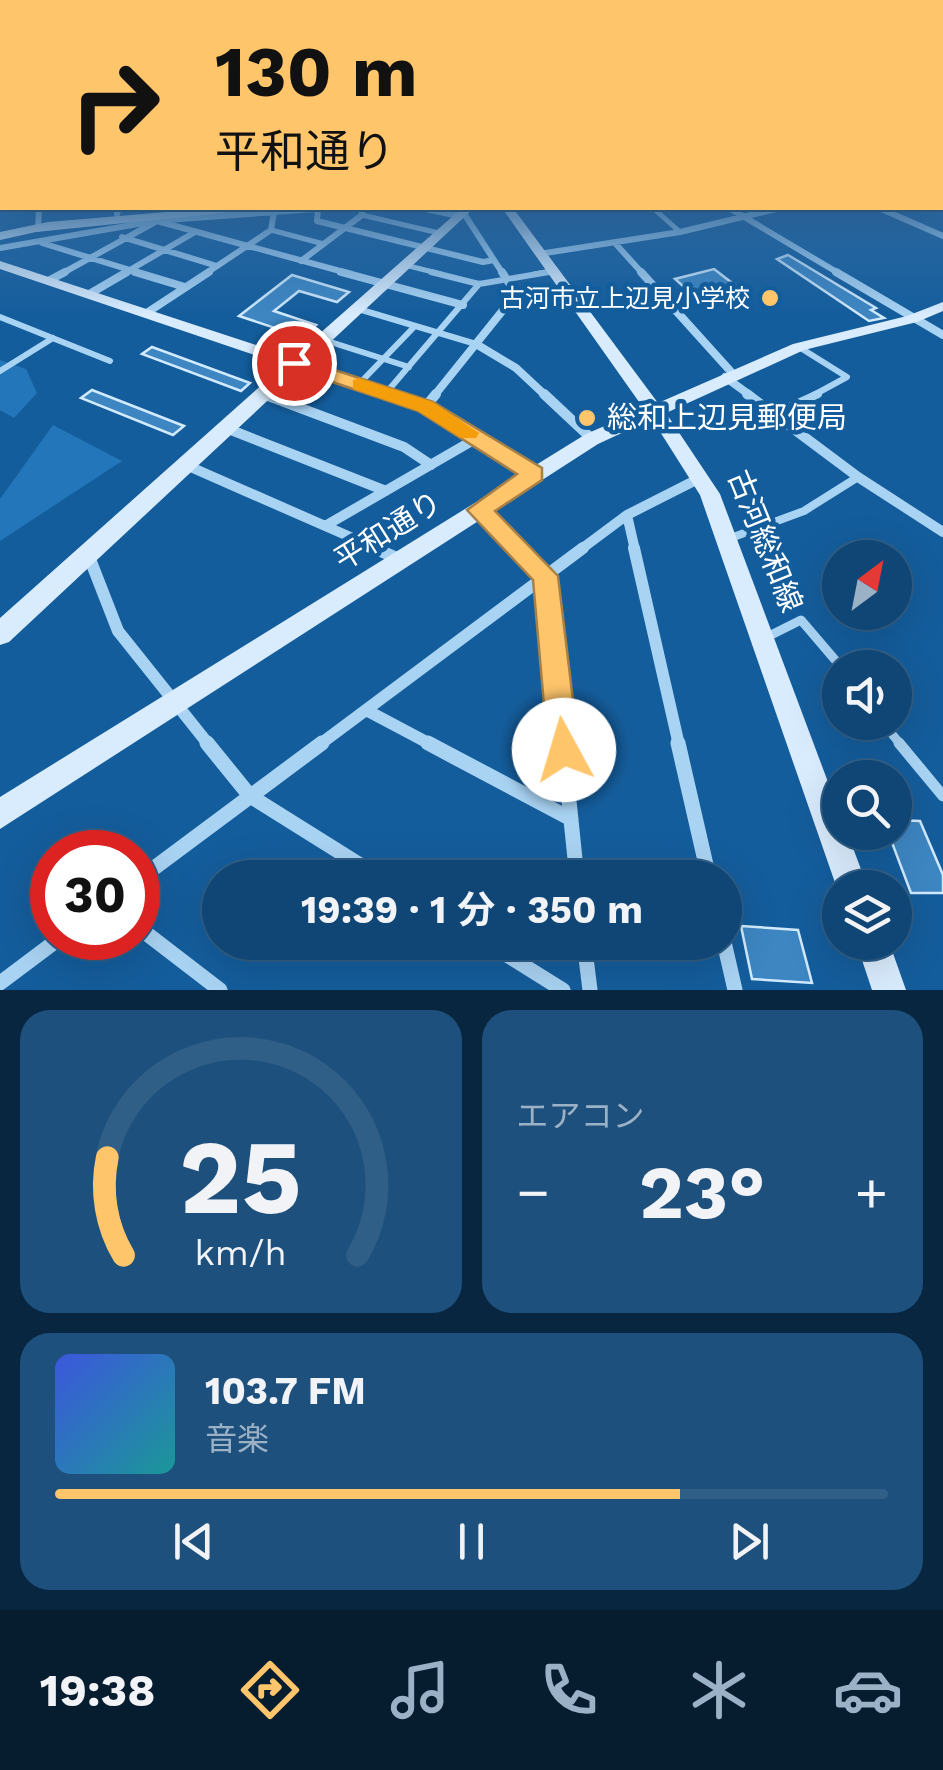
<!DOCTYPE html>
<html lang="ja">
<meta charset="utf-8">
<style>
body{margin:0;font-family:"Work Sans","Noto Sans JP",sans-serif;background:#1d507d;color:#f1f3f6;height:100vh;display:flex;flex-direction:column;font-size:38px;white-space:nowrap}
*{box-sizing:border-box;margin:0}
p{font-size:32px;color:#9bb1c5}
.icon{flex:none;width:55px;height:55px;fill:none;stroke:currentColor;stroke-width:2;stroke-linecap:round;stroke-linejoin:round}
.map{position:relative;height:990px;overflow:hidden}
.side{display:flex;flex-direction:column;gap:20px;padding:20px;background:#082640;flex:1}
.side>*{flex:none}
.banner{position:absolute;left:0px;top:0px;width:945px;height:210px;box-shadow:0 10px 40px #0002,0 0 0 2px #2f5e87;background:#ffc56b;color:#111;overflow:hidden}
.needle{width:65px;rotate:32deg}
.tools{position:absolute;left:822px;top:540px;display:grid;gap:20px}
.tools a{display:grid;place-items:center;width:90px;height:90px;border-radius:50%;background:#0f4675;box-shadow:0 10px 40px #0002,0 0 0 2px #2f5e87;font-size:50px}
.speed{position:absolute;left:30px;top:830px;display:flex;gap:20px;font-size:50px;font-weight:700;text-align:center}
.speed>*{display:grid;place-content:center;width:130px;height:130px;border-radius:50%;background:#0f4675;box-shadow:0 10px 40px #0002,0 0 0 2px #2f5e87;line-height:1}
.speed .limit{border:15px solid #d22;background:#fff;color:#111}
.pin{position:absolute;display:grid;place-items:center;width:85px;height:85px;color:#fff;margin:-42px;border:5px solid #fff;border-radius:50%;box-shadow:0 2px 10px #0007}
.me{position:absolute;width:110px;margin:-55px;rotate:354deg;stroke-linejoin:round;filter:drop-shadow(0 0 8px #0008)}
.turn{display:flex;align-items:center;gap:35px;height:210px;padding:0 50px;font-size:45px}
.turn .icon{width:130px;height:130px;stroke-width:2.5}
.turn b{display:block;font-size:70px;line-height:85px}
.big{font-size:75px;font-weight:700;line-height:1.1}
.side .tile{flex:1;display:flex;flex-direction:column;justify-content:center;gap:15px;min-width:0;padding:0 35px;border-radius:30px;background:#1d507d}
.side .dial{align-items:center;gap:0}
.dial svg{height:260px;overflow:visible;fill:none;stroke:#2f5e87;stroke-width:7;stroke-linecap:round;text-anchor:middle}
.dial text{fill:#f1f3f6;stroke:none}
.song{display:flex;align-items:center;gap:30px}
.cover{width:120px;height:120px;border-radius:15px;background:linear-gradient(135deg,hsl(230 70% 55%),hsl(180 70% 35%))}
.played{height:10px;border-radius:5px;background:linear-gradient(90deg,#ffc56b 75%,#2f5e87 75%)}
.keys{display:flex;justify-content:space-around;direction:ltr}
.heat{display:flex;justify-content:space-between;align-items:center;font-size:55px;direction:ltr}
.side .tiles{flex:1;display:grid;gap:20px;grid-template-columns:1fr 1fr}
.tile:last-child{grid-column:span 2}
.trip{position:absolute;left:202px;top:860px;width:540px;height:100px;border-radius:50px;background:#0f4675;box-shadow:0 10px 40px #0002,0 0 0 2px #2f5e87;font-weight:700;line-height:100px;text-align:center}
.tabs{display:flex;height:160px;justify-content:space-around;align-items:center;background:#061c2f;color:#9bb1c5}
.tabs .icon{width:70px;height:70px}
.tabs .current{color:#ffc56b}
.tabs b{font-size:45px;color:#f1f3f6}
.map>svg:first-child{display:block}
.green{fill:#2376b9}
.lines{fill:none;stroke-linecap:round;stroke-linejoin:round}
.river{fill:#3c709c;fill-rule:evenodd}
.building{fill:#3d86c2;stroke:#d1eafd;stroke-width:2.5}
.lane-far4{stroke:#a9d3f3;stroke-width:5}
.lane-far3{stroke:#a9d3f3;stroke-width:6}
.lane-far2{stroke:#a9d3f3;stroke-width:8}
.lane-far1{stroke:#a9d3f3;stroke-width:9}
.lane{stroke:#a9d3f3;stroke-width:11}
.street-far4{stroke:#a9d3f3;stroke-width:6}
.street-far3{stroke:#a9d3f3;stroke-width:8}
.street-far2{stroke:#a9d3f3;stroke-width:10}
.street-far1{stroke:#a9d3f3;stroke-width:12}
.street{stroke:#a9d3f3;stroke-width:15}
.secondary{fill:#d9ecfd;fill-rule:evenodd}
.route{fill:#ffc56b;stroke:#a68046;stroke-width:2.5}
.slow{fill:#f59e0b}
.poi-dot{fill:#ffc56b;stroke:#145d9c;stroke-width:4}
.labels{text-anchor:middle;stroke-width:9;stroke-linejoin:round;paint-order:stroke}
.far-poi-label{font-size:25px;fill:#fff;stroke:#145d9c;text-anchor:end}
.poi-label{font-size:30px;fill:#fff;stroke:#145d9c;text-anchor:start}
.street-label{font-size:30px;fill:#fff;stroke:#145d9c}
</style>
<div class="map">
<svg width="943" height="990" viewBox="0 0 943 990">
<rect width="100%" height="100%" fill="#145d9c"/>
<path class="green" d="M 0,360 L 26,369 L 37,393 L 14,418 L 0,410 Z
M 53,425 L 122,461 L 0,541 L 0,499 Z"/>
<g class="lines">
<path class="river" d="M 2,204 L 11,208 L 0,213 L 0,205 Z"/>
</g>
<path class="building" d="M 788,255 L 876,308 L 871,310 L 884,318 L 869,321 L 777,259 Z
M 714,269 L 736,286 L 694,296 L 675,279 Z
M 292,275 L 349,292 L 337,302 L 299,291 L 274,311 L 316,325 L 302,337 L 239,316 Z
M 152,347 L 250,383 L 241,391 L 142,354 Z
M 92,390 L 184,426 L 173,435 L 81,398 Z
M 895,820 L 920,821 L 943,875 L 943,893 L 911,893 L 888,832 L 895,832 Z
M 741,926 L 798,930 L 812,983 L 752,979 Z"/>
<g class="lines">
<path class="lane-far4" d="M 653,208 L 680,232
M 362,215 L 439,233
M 271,230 L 324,244
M 405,265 L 441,274
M 534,274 L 552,271"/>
<path class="lane-far3" d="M 431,272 L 479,284 L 549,272
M 355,308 L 476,344
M 0,317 L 110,361
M 321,339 L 409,367
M 799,347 L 847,377 L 812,396
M 0,371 L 53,338
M 359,384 L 415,326
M 386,393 L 479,284"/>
<path class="lane-far2" d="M 774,414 L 818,394
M 728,539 L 804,511 L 858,477"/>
<path class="lane-far1" d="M 767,637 L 801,620 L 842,668
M 882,722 L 901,745"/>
<path class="lane" d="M 899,743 L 943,796"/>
<path class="street-far4" d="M 318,208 L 317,221 L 483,262 L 494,260
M 421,208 L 459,216
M 729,208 L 840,274
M 879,208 L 943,236
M 463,212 L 503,274
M 117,214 L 119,208
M 166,220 L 329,208
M 38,229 L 39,208
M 122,237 L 217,266
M 42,243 L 143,274
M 615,243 L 643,274
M 0,248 L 149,222
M 539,254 L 680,232 L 780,208
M 301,261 L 362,215 L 362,208
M 61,274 L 157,221 L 351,274
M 123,274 L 195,232
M 205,274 L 271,230 L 274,212"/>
<path class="street-far3" d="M 135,272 L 185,287
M 341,272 L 463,305
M 641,272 L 733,374
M 836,272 L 943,335
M 50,280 L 65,272
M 91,293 L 127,272
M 148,312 L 209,272
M 476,344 L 516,368 L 546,396
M 294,363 L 396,396
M 725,377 L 751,396
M 263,394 L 269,396
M 434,396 L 516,294 L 502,272"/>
<path class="street-far2" d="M 263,394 L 404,447 L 431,465
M 388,394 L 426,406 L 534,474
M 544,394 L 592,439
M 747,394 L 858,477 L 943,532
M 426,406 L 436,394
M 226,428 L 386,491
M 186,465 L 380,550
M 478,510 L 519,550
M 627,515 L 635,550
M 325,526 L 477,438
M 580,550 L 627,515 L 700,478"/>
<path class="street-far1" d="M 374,548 L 399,559
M 516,548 L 545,576 L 563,745
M 634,548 L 679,745
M 88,554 L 118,631 L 209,745
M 366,710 L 432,745
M 319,745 L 583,548"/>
<path class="street" d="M 207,743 L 250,796 L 381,878
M 428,743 L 571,819
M 563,743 L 577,878
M 678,743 L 709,878
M 138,880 L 322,743
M 138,927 L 220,990
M 486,942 L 563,990
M 584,942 L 590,990
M 724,942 L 735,990
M 0,983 L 60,938"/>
<path class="secondary" d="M 214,208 L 249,208 L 243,211 L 36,232 L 0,240 L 0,232 L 48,222 Z
M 462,208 L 474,208 L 9,642 L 0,645 L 0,618 L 284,365 L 0,269 L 0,261 L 293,357 Z
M 502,208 L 513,208 L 658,403 L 793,344 L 907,316 L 943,302 L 943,311 L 917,322 L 804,350 L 666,413 L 720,494 L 840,814 L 840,832 L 847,832 L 868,888 L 840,888 L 840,897 L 700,495 L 652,419 L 598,444 L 0,829 L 0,797 L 586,434 L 644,409 Z
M 856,942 L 889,942 L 906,990 L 872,990 Z"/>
</g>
<linearGradient id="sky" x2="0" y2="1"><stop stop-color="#0b3356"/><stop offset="0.56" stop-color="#346da4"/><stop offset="1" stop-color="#346da4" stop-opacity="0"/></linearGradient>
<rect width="943" height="315" fill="url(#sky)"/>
<path class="route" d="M 288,359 L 301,359 L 433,402 L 542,468 L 542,480 L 495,511 L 558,576 L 579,750 L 575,761 L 564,765 L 553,761 L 548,750 L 533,580 L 467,510 L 517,474 L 418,411 L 288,367 Z"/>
<path class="slow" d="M 359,378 L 433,402 L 479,433 L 476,438 L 461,438 L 418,411 L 353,389 L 353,380 Z"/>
<g class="poi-dot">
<circle cx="770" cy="298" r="10"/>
<circle cx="587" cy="418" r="10"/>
</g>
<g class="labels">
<g class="far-poi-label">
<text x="750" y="307">古河市立上辺見小学校</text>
</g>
<g class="poi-label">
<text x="607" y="428">総和上辺見郵便局</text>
</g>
<g class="street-label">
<text transform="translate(388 531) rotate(-32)" y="10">平和通り</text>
<text transform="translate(765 541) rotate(68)" y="10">古河総和線</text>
</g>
</g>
</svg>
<div class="tools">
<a><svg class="needle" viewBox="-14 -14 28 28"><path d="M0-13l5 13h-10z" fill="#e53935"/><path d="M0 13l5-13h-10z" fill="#9bb1c5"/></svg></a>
<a><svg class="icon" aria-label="sound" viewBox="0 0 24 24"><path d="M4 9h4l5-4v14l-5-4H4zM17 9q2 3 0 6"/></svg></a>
<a><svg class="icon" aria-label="search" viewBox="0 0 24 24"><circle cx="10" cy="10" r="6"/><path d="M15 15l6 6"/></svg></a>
<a><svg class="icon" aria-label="layers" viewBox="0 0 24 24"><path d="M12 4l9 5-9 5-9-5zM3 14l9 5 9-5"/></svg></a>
</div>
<div class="speed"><div class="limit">30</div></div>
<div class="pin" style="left:294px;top:363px;background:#d93025"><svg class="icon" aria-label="arrive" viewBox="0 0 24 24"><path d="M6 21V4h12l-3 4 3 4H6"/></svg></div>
<svg class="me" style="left:564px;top:750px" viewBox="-20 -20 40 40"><circle r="19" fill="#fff"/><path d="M0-13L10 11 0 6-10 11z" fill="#ffc56b"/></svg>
<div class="trip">19:39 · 1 分 · 350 m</div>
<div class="banner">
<div class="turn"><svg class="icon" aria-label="right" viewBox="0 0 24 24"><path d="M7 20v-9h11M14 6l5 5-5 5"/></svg><div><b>130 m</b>平和通り</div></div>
</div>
</div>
<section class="side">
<div class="tiles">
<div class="tile dial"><svg viewBox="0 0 100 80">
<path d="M14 69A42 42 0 1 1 86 69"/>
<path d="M14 69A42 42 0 0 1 9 39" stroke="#ffc56b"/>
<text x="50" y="56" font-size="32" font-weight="700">25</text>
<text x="50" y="72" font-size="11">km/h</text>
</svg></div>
<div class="tile"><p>エアコン</p>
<div class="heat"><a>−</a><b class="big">23°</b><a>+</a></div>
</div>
<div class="tile">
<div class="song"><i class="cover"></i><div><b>103.7 FM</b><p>音楽</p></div></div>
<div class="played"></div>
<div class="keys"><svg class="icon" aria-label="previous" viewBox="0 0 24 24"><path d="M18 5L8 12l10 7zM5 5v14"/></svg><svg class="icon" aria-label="pause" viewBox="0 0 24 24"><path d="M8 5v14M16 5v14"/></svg><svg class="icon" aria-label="next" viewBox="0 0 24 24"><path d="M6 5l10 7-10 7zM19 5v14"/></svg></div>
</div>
</div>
</section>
<nav class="tabs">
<b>19:38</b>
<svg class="icon current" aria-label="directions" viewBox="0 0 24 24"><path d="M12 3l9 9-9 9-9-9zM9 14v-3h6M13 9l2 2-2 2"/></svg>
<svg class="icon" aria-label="music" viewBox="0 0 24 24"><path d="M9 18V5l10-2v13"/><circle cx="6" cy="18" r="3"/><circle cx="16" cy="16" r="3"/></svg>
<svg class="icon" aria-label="phone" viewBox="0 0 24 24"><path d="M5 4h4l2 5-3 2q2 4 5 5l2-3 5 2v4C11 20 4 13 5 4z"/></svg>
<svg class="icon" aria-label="climate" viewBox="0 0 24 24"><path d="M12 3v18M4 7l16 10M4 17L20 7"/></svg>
<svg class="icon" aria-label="car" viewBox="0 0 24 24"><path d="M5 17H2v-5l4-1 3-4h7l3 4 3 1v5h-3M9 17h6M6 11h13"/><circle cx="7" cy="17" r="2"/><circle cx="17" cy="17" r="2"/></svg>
</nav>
